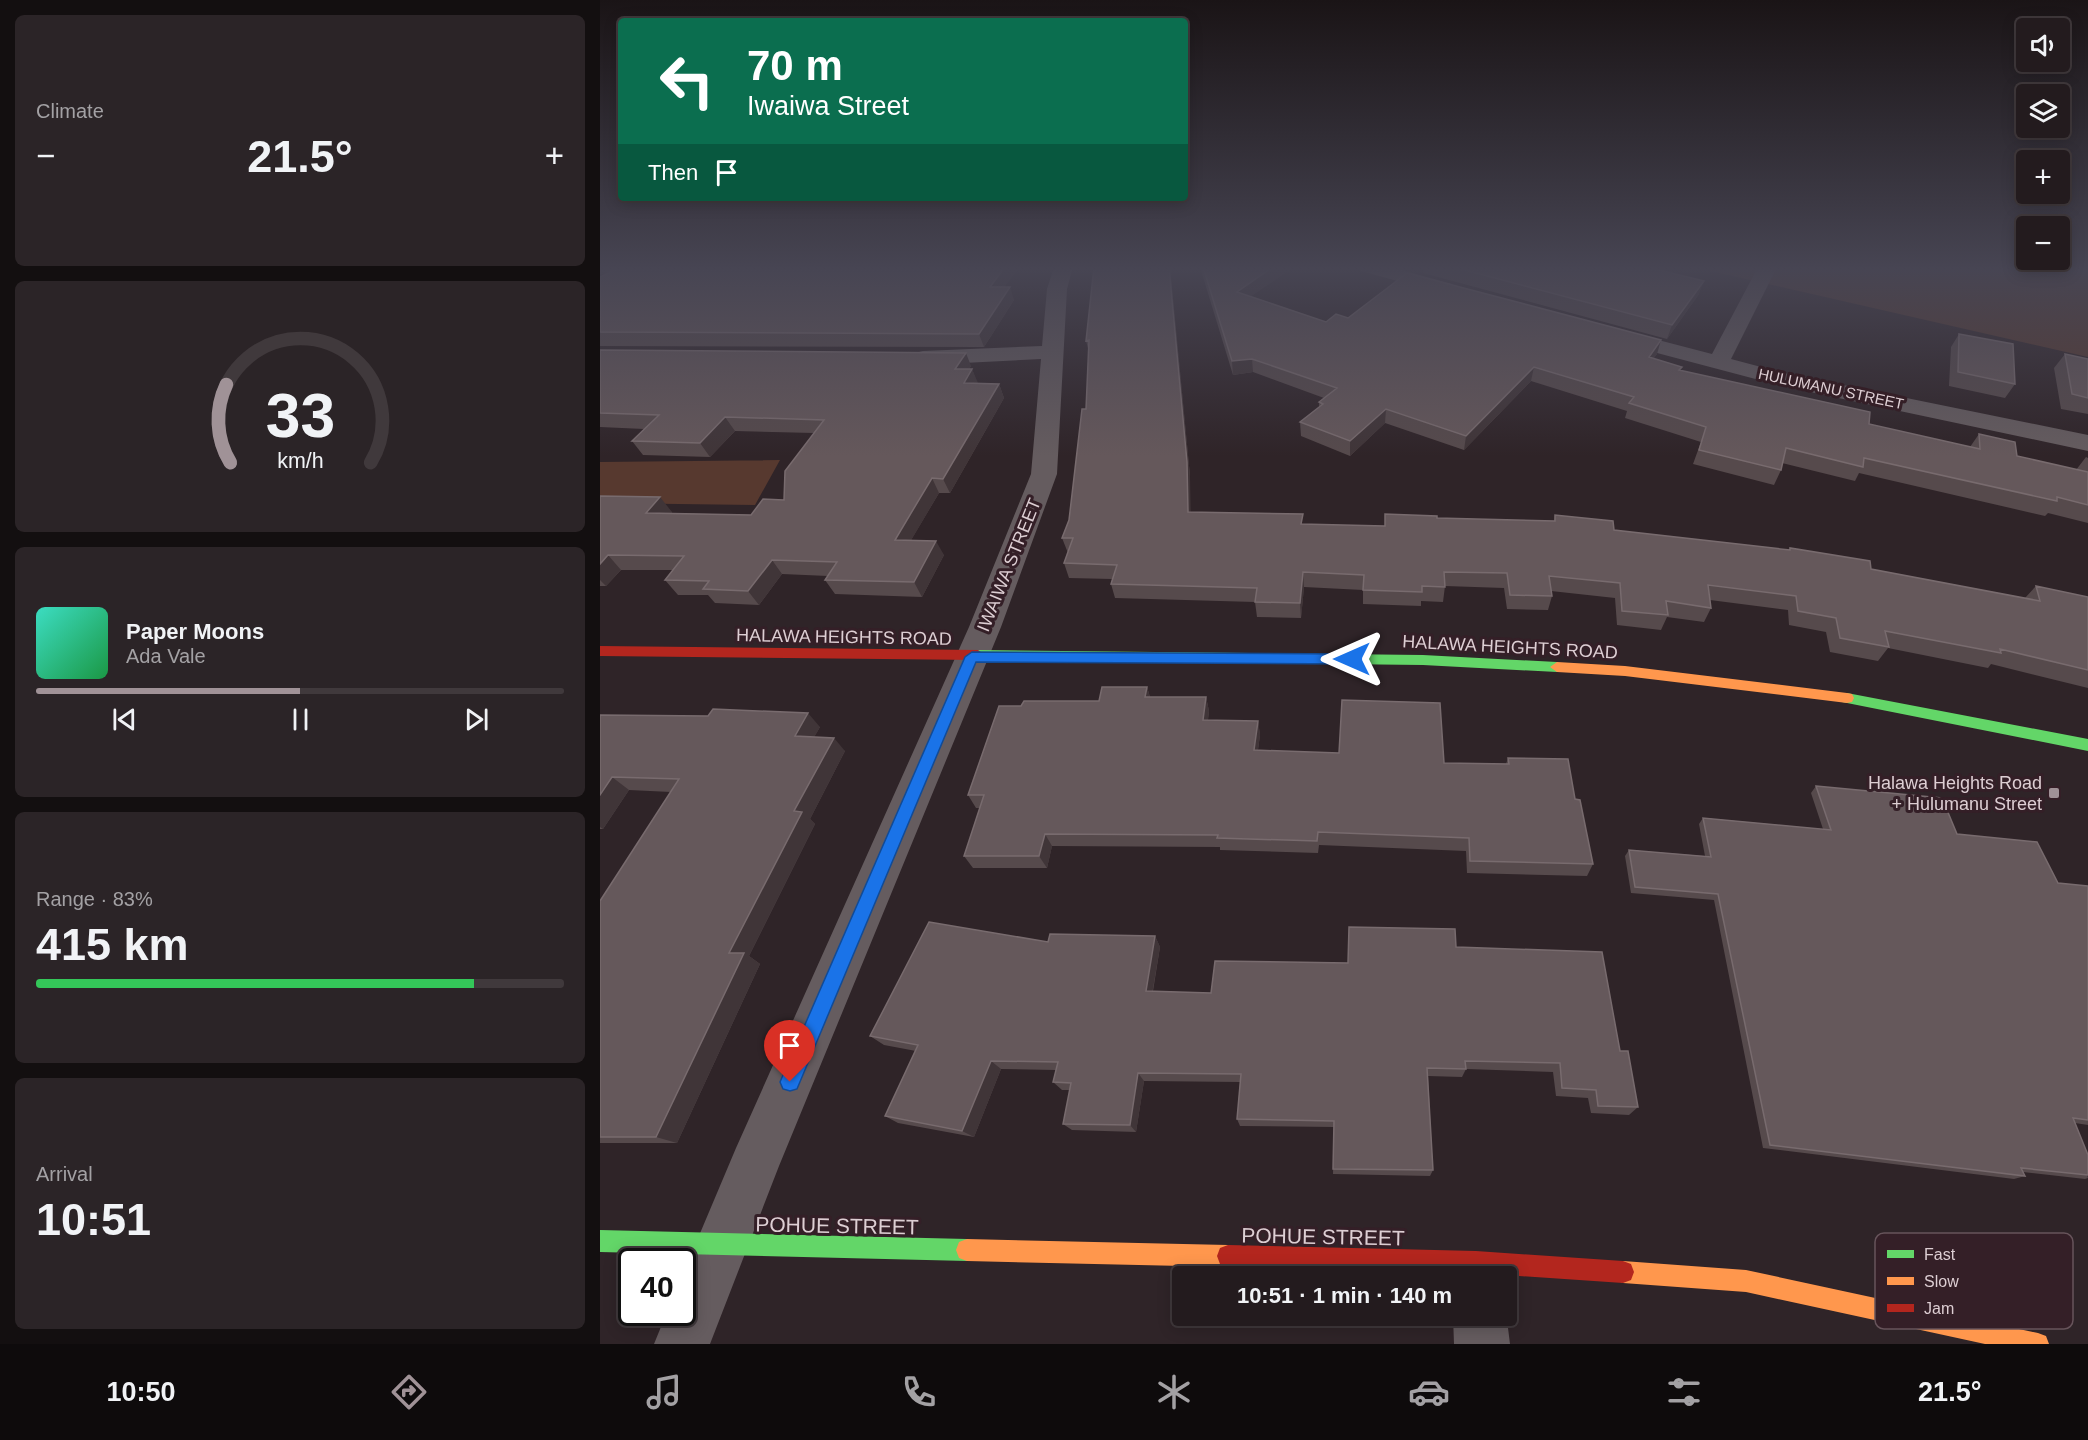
<!DOCTYPE html>
<meta charset="utf-8">
<style>
body{margin:0;font-family:Arial,sans-serif;background:#2b2427;color:#f1f3f6;height:100vh;display:flex;flex-direction:column;font-size:22px;white-space:nowrap}
*{box-sizing:border-box;margin:0}
p{font-size:20px;color:#a3a1a4}
.icon{flex:none;width:33px;height:33px;fill:none;stroke:currentColor;stroke-width:2;stroke-linecap:round;stroke-linejoin:round}
.map{position:relative;flex:1;overflow:hidden}
.drawer{display:flex;flex-direction:column;gap:15px;padding:15px;background:#130f10;width:600px}
.drawer>*{flex:none}
.guide{position:absolute;left:18px;top:18px;width:570px;height:183px;border-radius:6px;box-shadow:0 3px 15px #0003,0 0 0 2px #40393c;background:#0b6e4f;color:#fff;overflow:hidden}
.buttons{position:absolute;left:1416px;top:18px;display:grid;gap:12px}
.buttons a{display:grid;place-items:center;width:54px;height:54px;border-radius:6px;background:#231b1e;box-shadow:0 3px 15px #0003,0 0 0 2px #40393c;font-size:30px}
.speed{position:absolute;left:18px;top:1248px;display:flex;gap:12px;font-size:30px;font-weight:700;text-align:center}
.speed>*{display:grid;place-content:center;width:78px;height:78px;border-radius:50%;background:#231b1e;box-shadow:0 3px 15px #0003,0 0 0 2px #40393c;line-height:1}
.speed .limit{border:3px solid #111;border-radius:9px;background:#fff;color:#111}
.pin{position:absolute;display:grid;place-items:center;width:51px;height:51px;color:#fff;margin:-62px -26px;border-radius:50% 50% 50% 0;rotate:-45deg;box-shadow:0 0 6px #0007}
.pin .icon{rotate:45deg}
.me{position:absolute;width:66px;margin:-33px;rotate:270deg;stroke-linejoin:round;filter:drop-shadow(0 0 4px #0008)}
.turn{display:flex;align-items:center;gap:21px;height:126px;padding:0 30px;font-size:27px}
.turn .icon{width:78px;height:78px;stroke-width:2.5}
.turn b{display:block;font-size:42px;line-height:51px}
.then{display:flex;align-items:center;height:57px;padding:0 30px;background:#0003;gap:12px;font-size:22px}
.big{font-size:45px;font-weight:800;line-height:1.1}
.drawer .widget{flex:1;display:flex;flex-direction:column;justify-content:center;gap:9px;min-width:0;padding:0 21px;border-radius:9px;background:#2b2427}
.drawer .dial{align-items:center;gap:0}
.dial svg{height:156px;overflow:visible;fill:none;stroke:#40393c;stroke-width:7;stroke-linecap:round;text-anchor:middle}
.dial text{fill:#f1f3f6;stroke:none}
.song{display:flex;align-items:center;gap:18px}
.cover{width:72px;height:72px;border-radius:9px;background:linear-gradient(135deg,hsl(170 70% 55%),hsl(140 70% 35%))}
.played{height:6px;border-radius:3px;background:linear-gradient(90deg,#a09297 50%,#40393c 50%)}
.keys{display:flex;justify-content:space-around;direction:ltr}
.heat{display:flex;justify-content:space-between;align-items:center;font-size:33px;direction:ltr}
.charge{height:9px;border-radius:4px;background:linear-gradient(90deg,#34c759 83%,#40393c 0)}
.trip{position:absolute;left:572px;top:1266px;width:345px;height:60px;border-radius:6px;background:#231b1e;box-shadow:0 3px 15px #0003,0 0 0 2px #40393c;font-weight:800;line-height:60px;text-align:center}
.tabs{display:flex;height:96px;justify-content:space-around;align-items:center;background:#0e0b0c;color:#a3a1a4}
.tabs .icon{width:42px;height:42px}
.tabs .active{color:#a09297}
.tabs b{font-size:27px;color:#f1f3f6}
main{display:flex;flex:1;min-height:0}
.map>svg:first-child{display:block}
.green{fill:#57392f}
.lines{fill:none;stroke-linecap:round;stroke-linejoin:round}
.street{fill:#655c5f;fill-rule:evenodd}
.fast{fill:#63d668;fill-rule:evenodd}
.slow{fill:#ff974d;fill-rule:evenodd}
.jam{fill:#b3261e;fill-rule:evenodd}
.wall{fill:#564a4c}
.shaded-wall{fill:#403538}
.building{fill:#65585b;stroke:#786b6e;stroke-width:1.5}
.route{fill:#1a73e8;stroke:#114b97;stroke-width:1.5}
.poi-dot{fill:#a09297;stroke:#341f27;stroke-width:2}
.labels{text-anchor:middle;stroke-width:6;stroke-linejoin:round;paint-order:stroke}
.far-street-label{font-size:15px;fill:#ddced3;stroke:#341f27}
.street-label{font-size:18px;fill:#ddced3;stroke:#341f27}
.poi-label{font-size:18px;fill:#ddced3;stroke:#341f27;text-anchor:end}
.near-street-label{font-size:21px;fill:#ddced3;stroke:#341f27}
.key{fill:#341f27;stroke:#67545b;stroke-width:1.5}
.key-label{font-size:16px;fill:#ddced3}
</style>
<main>
<section class="drawer">
<div class="widget"><p>Climate</p>
<div class="heat"><a>−</a><b class="big">21.5°</b><a>+</a></div>
</div>
<div class="widget dial"><svg viewBox="0 0 100 80">
<path d="M14 69A42 42 0 1 1 86 69"/>
<path d="M14 69A42 42 0 0 1 12 29" stroke="#a09297"/>
<text x="50" y="56" font-size="32" font-weight="700">33</text>
<text x="50" y="72" font-size="11">km/h</text>
</svg></div>
<div class="widget">
<div class="song"><i class="cover"></i><div><b>Paper Moons</b><p>Ada Vale</p></div></div>
<div class="played"></div>
<div class="keys"><svg class="icon" aria-label="previous" viewBox="0 0 24 24"><path d="M18 5L8 12l10 7zM5 5v14"/></svg><svg class="icon" aria-label="pause" viewBox="0 0 24 24"><path d="M8 5v14M16 5v14"/></svg><svg class="icon" aria-label="next" viewBox="0 0 24 24"><path d="M6 5l10 7-10 7zM19 5v14"/></svg></div>
</div>
<div class="widget"><p>Range · 83%</p><b class="big">415 km</b><div class="charge"></div></div>
<div class="widget"><p>Arrival</p><b class="big">10:51</b></div>
</section>
<div class="map">
<svg width="1488" height="1344" viewBox="0 0 1488 1344">
<rect width="100%" height="100%" fill="#2f2428"/>
<path class="green" d="M 1093,267 L 1488,267 L 1488,357 Z
M 180,460 L 155,505 L 0,503 L 0,462 Z"/>
<g class="lines">
<path class="street" d="M 454,267 L 473,267 L 467,289 L 457,474 L 401,627 L 179,1166 L 110,1344 L 54,1344 L 67,1312 L 82,1312 L 82,1276 L 136,1148 L 369,627 L 431,474 L 441,359 L 323,365 L 315,363 L 312,358 L 315,353 L 323,351 L 442,346 L 447,289 Z
M 759,267 L 791,267 L 852,284 L 855,288 L 852,292 L 845,294 L 761,271 Z
M 1158,267 L 1177,267 L 1131,359 L 1184,373 L 1488,435 L 1488,451 L 1182,386 L 1008,340 L 1005,335 L 1008,330 L 1016,329 L 1112,354 Z
M 906,1312 L 910,1344 L 854,1344 L 853,1316 L 906,1316 Z"/>
<path class="fast" d="M 378,650 L 823,655 L 957,662 L 964,667 L 957,672 L 823,665 L 378,660 L 371,655 Z
M 1247,693 L 1488,739 L 1488,751 L 1247,703 L 1242,702 L 1240,698 L 1242,694 Z
M 0,1230 L 367,1239 L 375,1242 L 378,1250 L 375,1258 L 367,1261 L 0,1252 Z"/>
<path class="slow" d="M 957,662 L 1025,666 L 1247,693 L 1252,694 L 1254,698 L 1252,702 L 1247,703 L 1025,676 L 957,672 L 950,667 Z
M 367,1239 L 628,1245 L 636,1248 L 639,1256 L 636,1264 L 628,1267 L 367,1261 L 359,1258 L 356,1250 L 359,1242 Z
M 1023,1261 L 1146,1270 L 1438,1333 L 1446,1336 L 1449,1344 L 1385,1344 L 1146,1292 L 1023,1283 L 1015,1280 L 1012,1272 L 1015,1264 Z"/>
<path class="jam" d="M 0,646 L 378,650 L 385,655 L 378,660 L 0,656 Z
M 628,1245 L 876,1251 L 1023,1261 L 1031,1264 L 1034,1272 L 1031,1280 L 1023,1283 L 876,1273 L 628,1267 L 620,1264 L 617,1256 L 620,1248 Z"/>
</g>
<path class="wall" d="M 0,267 L 419,267 L 404,287 L 414,300 L 384,347 L 0,346 L 0,277 L 12,272 L 0,274 Z
M 494,267 L 570,267 L 590,476 L 590,512 L 704,524 L 785,526 L 837,518 L 954,521 L 955,515 L 1014,530 L 1189,550 L 1190,548 L 1271,569 L 1425,598 L 1436,586 L 1488,597 L 1488,688 L 1391,664 L 1388,668 L 1288,648 L 1278,661 L 1230,652 L 1226,632 L 1189,625 L 1188,610 L 1110,600 L 1111,608 L 1104,622 L 1067,617 L 1061,630 L 1017,625 L 1015,598 L 951,591 L 952,596 L 948,610 L 907,609 L 904,588 L 845,586 L 843,602 L 821,601 L 821,606 L 763,604 L 763,590 L 704,587 L 701,618 L 657,617 L 655,602 L 515,598 L 511,584 L 512,579 L 469,578 L 464,563 L 468,553 L 462,538 L 469,520 L 486,409 L 489,352 L 486,341 Z
M 600,267 L 691,267 L 691,269 L 651,296 L 726,322 L 748,318 L 1057,354 L 1053,359 L 1082,367 L 1080,371 L 1269,424 L 1370,447 L 1379,434 L 1417,456 L 1476,470 L 1486,457 L 1488,458 L 1488,523 L 1448,513 L 1445,516 L 1259,473 L 1255,481 L 1182,463 L 1181,470 L 1174,485 L 1093,464 L 1101,442 L 1025,418 L 1027,411 L 931,381 L 864,450 L 785,423 L 750,456 L 701,436 L 700,422 L 719,407 L 719,402 L 724,398 L 653,372 L 633,375 Z
M 824,267 L 1048,267 L 1099,294 L 1067,339 L 823,273 Z
M 1359,334 L 1415,384 L 1405,398 L 1349,386 L 1351,347 Z
M 0,350 L 371,366 L 369,369 L 372,369 L 377,383 L 399,384 L 404,398 L 350,493 L 339,493 L 311,540 L 344,555 L 322,597 L 235,594 L 225,580 L 228,576 L 182,574 L 159,605 L 115,603 L 108,595 L 78,595 L 65,580 L 73,570 L 21,570 L 6,586 L 0,586 L 0,496 L 72,512 L 71,513 L 151,515 L 184,500 L 214,433 L 135,431 L 110,457 L 43,455 L 32,441 L 44,429 L 0,427 Z
M 1465,354 L 1488,359 L 1488,414 L 1461,409 L 1454,368 Z
M 547,687 L 550,697 L 606,697 L 609,711 L 608,720 L 658,721 L 660,735 L 658,750 L 844,763 L 906,764 L 908,758 L 975,799 L 993,864 L 987,876 L 867,873 L 866,851 L 719,845 L 718,853 L 620,850 L 620,847 L 452,846 L 447,868 L 373,868 L 364,856 L 380,808 L 376,808 L 368,795 L 421,706 L 499,701 Z
M 0,715 L 220,727 L 214,737 L 245,751 L 210,819 L 215,824 L 149,956 L 160,964 L 77,1143 L 0,1143 L 0,901 L 71,792 L 29,790 L 3,829 L 0,829 Z
M 1216,786 L 1357,834 L 1458,883 L 1488,886 L 1488,1125 L 1475,1123 L 1488,1178 L 1485,1179 L 1423,1172 L 1425,1176 L 1414,1179 L 1163,1148 L 1114,900 L 1031,893 L 1025,856 L 1029,850 L 1105,856 L 1099,824 L 1103,818 L 1223,829 L 1211,793 Z
M 555,936 L 560,947 L 553,991 L 611,993 L 748,963 L 856,947 L 1020,1051 L 1038,1107 L 1029,1115 L 991,1113 L 988,1098 L 956,1096 L 953,1072 L 866,1069 L 862,1077 L 828,1076 L 833,1170 L 830,1176 L 733,1174 L 734,1127 L 640,1126 L 637,1119 L 640,1082 L 544,1081 L 536,1132 L 472,1130 L 463,1124 L 470,1090 L 462,1090 L 453,1082 L 456,1070 L 401,1069 L 374,1137 L 298,1123 L 285,1116 L 316,1051 L 284,1045 L 270,1036 L 448,942 Z"/>
<path class="shaded-wall" d="M 0,267 L 35,267 L 0,274 Z
M 405,267 L 419,267 L 395,300 L 390,287 Z
M 569,267 L 570,267 L 590,476 L 591,527 L 588,512 Z
M 673,267 L 691,267 L 691,269 L 638,305 L 637,292 Z
M 1104,281 L 1099,294 L 1067,339 L 1072,325 Z
M 410,287 L 414,300 L 384,347 L 379,334 Z
M 1061,340 L 1057,354 L 1044,371 L 1049,357 Z
M 366,353 L 371,366 L 360,383 L 355,369 Z
M 652,359 L 653,372 L 633,375 L 632,361 Z
M 934,367 L 931,381 L 864,450 L 866,436 Z
M 372,369 L 378,383 L 364,383 Z
M 399,384 L 404,398 L 350,493 L 343,479 Z
M 786,409 L 785,423 L 750,456 L 750,441 Z
M 125,417 L 135,431 L 110,457 L 100,443 Z
M 332,478 L 339,493 L 303,554 L 295,540 Z
M 60,497 L 72,512 L 58,528 L 46,513 Z
M 336,541 L 344,555 L 322,597 L 314,582 Z
M 8,555 L 21,570 L 6,586 L 0,580 L 0,564 Z
M 172,560 L 182,574 L 159,605 L 148,591 Z
M 703,572 L 704,587 L 701,618 L 700,603 Z
M 547,687 L 551,701 L 545,697 Z
M 606,697 L 609,711 L 606,733 L 603,720 Z
M 208,713 L 220,727 L 207,750 L 195,736 Z
M 658,721 L 660,735 L 656,764 L 654,750 Z
M 234,738 L 245,751 L 210,819 L 215,824 L 149,956 L 160,964 L 77,1143 L 56,1137 L 129,953 L 194,811 Z
M 12,777 L 29,790 L 3,829 L 0,827 L 0,795 Z
M 445,834 L 452,846 L 447,868 L 439,856 Z
M 555,936 L 560,947 L 551,1000 L 546,991 Z
M 391,1061 L 401,1069 L 374,1137 L 362,1131 Z
M 538,1073 L 544,1081 L 536,1132 L 530,1125 Z"/>
<path class="building" d="M 21,267 L 405,267 L 390,287 L 410,287 L 379,334 L 0,332 L 0,277 Z
M 494,267 L 569,267 L 587,462 L 588,512 L 703,514 L 701,524 L 785,526 L 785,514 L 837,516 L 837,518 L 955,521 L 955,515 L 1013,521 L 1014,530 L 1190,550 L 1190,548 L 1270,561 L 1271,569 L 1440,601 L 1436,586 L 1488,597 L 1488,670 L 1400,649 L 1401,653 L 1285,631 L 1289,647 L 1240,638 L 1236,618 L 1198,611 L 1196,596 L 1108,585 L 1111,608 L 1066,601 L 1068,615 L 1022,611 L 1020,583 L 949,576 L 952,596 L 910,595 L 907,573 L 844,572 L 845,587 L 822,586 L 822,592 L 763,590 L 764,575 L 703,572 L 700,603 L 655,602 L 657,588 L 511,584 L 517,565 L 464,563 L 473,538 L 462,538 L 469,520 L 482,409 L 486,409 L 489,340 L 486,341 Z
M 603,267 L 673,267 L 637,292 L 726,322 L 736,314 L 748,318 L 807,273 L 1061,340 L 1049,357 L 1082,367 L 1079,370 L 1270,412 L 1269,424 L 1380,449 L 1379,434 L 1415,442 L 1417,456 L 1488,472 L 1488,505 L 1457,497 L 1457,501 L 1264,458 L 1263,467 L 1186,448 L 1181,470 L 1099,450 L 1106,427 L 1029,403 L 1034,397 L 934,367 L 866,436 L 786,409 L 750,441 L 700,422 L 723,404 L 719,402 L 737,388 L 652,359 L 632,361 Z
M 853,267 L 1047,267 L 1104,281 L 1072,325 Z
M 1359,334 L 1413,344 L 1415,384 L 1358,372 Z
M 0,350 L 366,353 L 355,369 L 372,369 L 364,383 L 399,384 L 343,479 L 332,478 L 295,540 L 336,541 L 314,582 L 225,580 L 237,562 L 172,560 L 148,591 L 103,589 L 109,581 L 65,580 L 84,556 L 8,555 L 0,564 L 0,496 L 60,497 L 46,513 L 151,515 L 163,499 L 184,500 L 185,471 L 224,420 L 125,417 L 100,443 L 32,441 L 59,415 L 0,413 Z
M 1465,354 L 1488,359 L 1488,398 L 1472,394 Z
M 502,687 L 547,687 L 545,697 L 606,697 L 603,720 L 658,721 L 654,750 L 739,753 L 742,700 L 840,703 L 844,763 L 909,764 L 908,758 L 968,759 L 975,799 L 980,800 L 993,864 L 870,861 L 869,838 L 718,832 L 717,841 L 617,838 L 618,835 L 445,834 L 439,856 L 364,856 L 384,795 L 368,795 L 399,706 L 421,706 L 424,701 L 499,701 Z
M 113,709 L 208,713 L 195,736 L 234,738 L 194,811 L 202,812 L 129,953 L 144,953 L 56,1137 L 0,1137 L 0,901 L 79,779 L 12,777 L 0,795 L 0,715 L 108,716 Z
M 1216,786 L 1342,798 L 1357,834 L 1437,842 L 1458,883 L 1488,886 L 1488,1120 L 1473,1118 L 1488,1155 L 1488,1175 L 1421,1168 L 1425,1176 L 1170,1145 L 1118,894 L 1035,887 L 1029,850 L 1111,857 L 1103,818 L 1231,830 Z
M 329,922 L 448,942 L 450,934 L 555,936 L 546,991 L 611,993 L 615,961 L 748,963 L 749,927 L 855,929 L 856,947 L 1002,952 L 1020,1051 L 1028,1051 L 1038,1107 L 998,1106 L 996,1090 L 962,1088 L 960,1063 L 865,1061 L 866,1069 L 827,1068 L 833,1170 L 733,1169 L 734,1121 L 637,1119 L 641,1074 L 538,1073 L 530,1125 L 463,1124 L 471,1083 L 453,1082 L 458,1062 L 391,1061 L 362,1131 L 285,1116 L 318,1045 L 270,1036 Z"/>
<linearGradient id="sky" x2="0" y2="1"><stop stop-color="#1a1416"/><stop offset="0.59" stop-color="#474553"/><stop offset="1" stop-color="#474553" stop-opacity="0"/></linearGradient>
<rect width="1488" height="456" fill="url(#sky)"/>
<path class="route" d="M 372,652 L 752,654 L 759,659 L 752,664 L 376,662 L 197,1089 L 190,1091 L 183,1089 L 180,1082 L 183,1075 L 365,657 Z"/>
<rect class="poi-dot" x="1448" y="787" width="12" height="12" rx="3"/>
<g class="labels">
<g class="far-street-label">
<text transform="translate(1231 389) rotate(12)" y="5">HULUMANU STREET</text>
</g>
<g class="street-label">
<text transform="translate(409 565) rotate(-68)" y="6">IWAIWA STREET</text>
<text transform="translate(244 637) rotate(1)" y="6">HALAWA HEIGHTS ROAD</text>
<text transform="translate(910 647) rotate(3)" y="6">HALAWA HEIGHTS ROAD</text>
</g>
<g class="poi-label">
<text x="1442" y="789">Halawa Heights Road<tspan x="1442" dy="21">+ Hulumanu Street</tspan></text>
</g>
<g class="near-street-label">
<text transform="translate(237 1226) rotate(1)" y="7">POHUE STREET</text>
<text transform="translate(723 1237) rotate(1)" y="7">POHUE STREET</text>
</g>
</g>
<rect x="1275" y="1233" width="198" height="96" rx="9" class="key"/>
<rect x="1287" y="1250" width="27" height="8" fill="#63d668"/>
<rect x="1287" y="1277" width="27" height="8" fill="#ff974d"/>
<rect x="1287" y="1304" width="27" height="8" fill="#b3261e"/>
<g class="key-label">
<text x="1324" y="1260">Fast</text>
<text x="1324" y="1287">Slow</text>
<text x="1324" y="1314">Jam</text>
</g>
</svg>
<div class="buttons">
<a><svg class="icon" aria-label="sound" viewBox="0 0 24 24"><path d="M4 9h4l5-4v14l-5-4H4zM17 9q2 3 0 6"/></svg></a>
<a><svg class="icon" aria-label="layers" viewBox="0 0 24 24"><path d="M12 4l9 5-9 5-9-5zM3 14l9 5 9-5"/></svg></a>
<a>+</a>
<a>−</a>
</div>
<div class="speed"><div class="limit">40</div></div>
<div class="pin" style="left:190px;top:1082px;background:#d93025"><svg class="icon" aria-label="arrive" viewBox="0 0 24 24"><path d="M6 21V4h12l-3 4 3 4H6"/></svg></div>
<svg class="me" style="left:752px;top:659px" viewBox="-20 -20 40 40"><path d="M0-17L14 15 0 8-14 15z" fill="#1a73e8" stroke="#fff" stroke-width="4"/></svg>
<div class="trip">10:51 · 1 min · 140 m</div>
<div class="guide">
<div class="turn"><svg class="icon" aria-label="left" viewBox="0 0 24 24"><path d="M17 20v-9H6M10 6l-5 5 5 5"/></svg><div><b>70 m</b>Iwaiwa Street</div></div>
<div class="then">Then<svg class="icon" aria-label="arrive" viewBox="0 0 24 24"><path d="M6 21V4h12l-3 4 3 4H6"/></svg></div>
</div>
</div>
</main>
<nav class="tabs">
<b>10:50</b>
<svg class="icon active" aria-label="directions" viewBox="0 0 24 24"><path d="M12 3l9 9-9 9-9-9zM9 14v-3h6M13 9l2 2-2 2"/></svg>
<svg class="icon" aria-label="music" viewBox="0 0 24 24"><path d="M9 18V5l10-2v13"/><circle cx="6" cy="18" r="3"/><circle cx="16" cy="16" r="3"/></svg>
<svg class="icon" aria-label="phone" viewBox="0 0 24 24"><path d="M5 4h4l2 5-3 2q2 4 5 5l2-3 5 2v4C11 20 4 13 5 4z"/></svg>
<svg class="icon" aria-label="climate" viewBox="0 0 24 24"><path d="M12 3v18M4 7l16 10M4 17L20 7"/></svg>
<svg class="icon" aria-label="car" viewBox="0 0 24 24"><path d="M5 17H2v-5l4-1 3-4h7l3 4 3 1v5h-3M9 17h6M6 11h13"/><circle cx="7" cy="17" r="2"/><circle cx="17" cy="17" r="2"/></svg>
<svg class="icon" aria-label="filters" viewBox="0 0 24 24"><path d="M4 7h16M4 17h16"/><circle cx="9" cy="7" r="2"/><circle cx="15" cy="17" r="2"/></svg>
<b>21.5°</b>
</nav>
